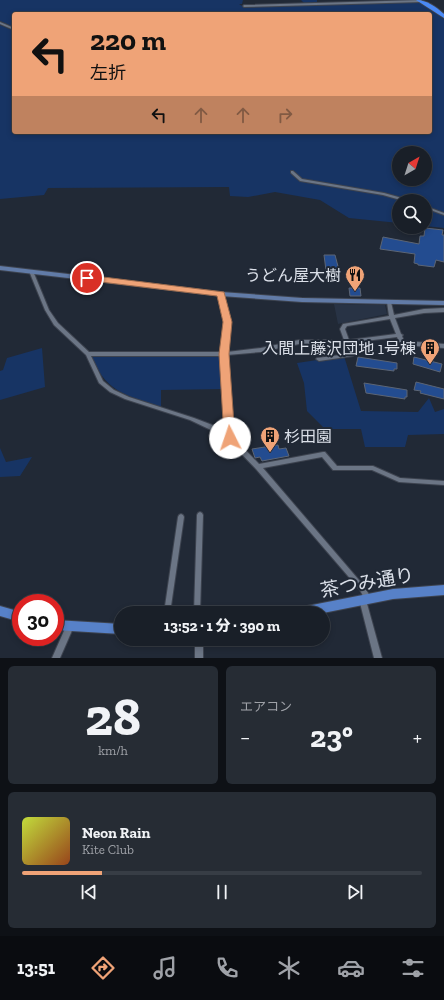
<!DOCTYPE html>
<html lang="ja">
<meta charset="utf-8">
<style>
body{margin:0;font-family:"Zilla Slab","Noto Sans JP",serif;background:#262c34;color:#f1f3f6;height:100vh;display:flex;flex-direction:column;font-size:15px;white-space:nowrap}
*{box-sizing:border-box;margin:0}
p{font-size:13px;color:#9fa2a8}
.icon{flex:none;width:22px;height:22px;fill:none;stroke:currentColor;stroke-width:2;stroke-linecap:round;stroke-linejoin:round}
.map{position:relative;height:658px;overflow:hidden}
.sheet{display:flex;flex-direction:column;gap:8px;padding:8px;background:#0e1116;flex:1}
.sheet>*{flex:none}
.guide{position:absolute;left:12px;top:12px;width:420px;height:122px;border-radius:4px;box-shadow:0 2px 6px #0003,0 0 0 1px #373d45;background:#efa377;color:#111;overflow:hidden}
.needle{width:26px;rotate:39deg}
.controls{position:absolute;left:392px;top:146px;display:grid;gap:8px}
.controls a{display:grid;place-items:center;width:40px;height:40px;border-radius:50%;background:#191f28;box-shadow:0 2px 6px #0003,0 0 0 1px #373d45;font-size:20px}
.speed{position:absolute;left:12px;top:594px;display:flex;gap:8px;font-size:20px;font-weight:700;text-align:center}
.speed>*{display:grid;place-content:center;width:52px;height:52px;border-radius:50%;background:#191f28;box-shadow:0 2px 6px #0003,0 0 0 1px #373d45;line-height:1}
.speed .limit{border:6px solid #d22;background:#fff;color:#111}
.pin{position:absolute;display:grid;place-items:center;width:34px;height:34px;color:#fff;margin:-17px;border:2px solid #fff;border-radius:50%;box-shadow:0 1px 4px #0007}
.me{position:absolute;width:44px;margin:-22px;rotate:356deg;stroke-linejoin:round;filter:drop-shadow(0 0 3px #0008)}
.turn{display:flex;align-items:center;gap:14px;height:84px;padding:0 12px;font-size:18px}
.turn .icon{width:52px;height:52px;stroke-width:2.5}
.turn b{display:block;font-size:28px;line-height:34px}
.lanes{display:flex;align-items:center;height:38px;padding:0 12px;background:#0003;justify-content:center;gap:20px;direction:ltr}
.lanes .off{opacity:.35}
.big{font-size:30px;font-weight:800;line-height:1.1}
.sheet .card{flex:1;display:flex;flex-direction:column;justify-content:center;gap:6px;min-width:0;padding:0 14px;border-radius:6px;background:#262c34}
.sheet .dial{align-items:center;gap:0}
.dial b{font-size:52px;line-height:1}
.song{display:flex;align-items:center;gap:12px}
.cover{width:48px;height:48px;border-radius:6px;background:linear-gradient(135deg,hsl(70 70% 55%),hsl(20 70% 35%))}
.played{height:4px;border-radius:2px;background:linear-gradient(90deg,#efa377 20%,#373d45 20%)}
.keys{display:flex;justify-content:space-around;direction:ltr}
.heat{display:flex;justify-content:space-between;align-items:center;font-size:22px;direction:ltr}
.sheet .tiles{flex:1;display:grid;gap:8px;grid-template-columns:1fr 1fr}
.card:last-child{grid-column:span 2}
.trip{position:absolute;left:114px;top:606px;width:216px;height:40px;border-radius:20px;background:#191f28;box-shadow:0 2px 6px #0003,0 0 0 1px #373d45;font-weight:800;line-height:40px;text-align:center}
.dock{display:flex;height:64px;justify-content:space-around;align-items:center;background:#0a0c10;color:#9fa2a8}
.dock .icon{width:28px;height:28px}
.dock .selected{color:#efa377}
.dock b{font-size:18px;color:#f1f3f6}
.map>svg:first-child{display:block}
.built{fill:#283345}
.green{fill:#173464;fill-rule:evenodd}
.building{fill:#234c90;stroke:#5c6575}
.lines{fill:none;stroke-linecap:round;stroke-linejoin:round}
.street-casing{stroke:#3d434f;stroke-width:2}
.secondary-casing{stroke:#3d434f;stroke-width:2}
.primary-casing{stroke:#3d434f;stroke-width:2}
.highway-casing{stroke:#3d434f;stroke-width:2}
.street{fill:#6b7585;fill-rule:evenodd}
.secondary{fill:#617ba7;fill-rule:evenodd}
.primary{fill:#5781c8;fill-rule:evenodd}
.highway{fill:#4a89f5;fill-rule:evenodd}
.route{fill:#efa377;stroke:#9b6a4d}
.labels{text-anchor:middle;stroke-width:4;stroke-linejoin:round;paint-order:stroke}
.poi-label{font-size:16px;fill:#dbe0e9;stroke:#212936;text-anchor:end}
.near-street-label{font-size:19px;fill:#dbe0e9;stroke:#212936}
</style>
<div class="map">
<svg width="444" height="658" viewBox="0 0 444 658">
<rect width="100%" height="100%" fill="#212936"/>
<path class="built" d="M 334,304 L 385,305 L 387,314 L 338,324 Z"/>
<path class="green" d="M 0,0 L 243,0 L 242,4 L 239,4 L 244,7 L 293,5 L 293,3 L 305,4 L 301,0 L 317,0 L 317,4 L 419,2 L 444,19 L 444,228 L 425,226 L 425,201 L 399,201 L 399,223 L 349,218 L 320,200 L 275,192 L 248,197 L 230,196 L 229,187 L 48,188 L 44,195 L 0,199 L 0,25 L 14,31 L 14,132 L 430,132 L 430,14 L 14,14 L 14,27 L 0,21 ZM 399,153 L 425,153 L 425,179 L 399,179 Z
M 42,348 L 45,387 L 0,400 L 0,371 L 3,370 L 7,358 Z
M 227,351 L 225,389 L 161,390 L 161,407 C 125,395 104,392 90,352 Z
M 344,356 L 361,411 L 418,412 L 429,398 L 435,412 L 444,409 L 444,434 L 408,435 L 405,447 L 365,447 L 361,429 L 325,429 L 307,411 L 304,383 L 297,363 Z
M 0,448 L 6,462 L 32,457 L 20,476 L 0,477 Z"/>
<path class="building" d="M 425,228 L 443,230 L 442,235 L 444,235 L 444,262 L 436,260 L 434,267 L 418,265 L 418,264 L 414,263 L 415,254 L 380,249 L 383,237 L 419,244 L 420,236 L 424,236 Z
M 324,255 L 335,255 L 340,274 L 338,274 L 339,278 L 327,278 Z
M 349,288 L 360,288 L 361,296 L 350,296 Z
M 358,357 L 397,363 L 397,369 L 394,369 L 394,371 L 356,366 Z
M 414,357 L 442,364 L 440,372 L 413,364 Z
M 416,382 L 444,389 L 444,399 L 420,393 L 421,391 L 414,390 Z
M 364,383 L 407,390 L 407,397 L 405,397 L 405,399 L 366,393 Z
M 278,445 L 279,449 L 286,448 L 289,456 L 262,461 L 260,457 L 255,458 L 252,449 Z"/>
<g class="lines">
<g class="street-casing">
<path id="street" d="M 421,0 L 422,1 L 422,2 L 244,7 L 243,6 L 244,5 Z
M 0,22 L 14,28 L 14,30 L 0,24 Z
M 291,171 L 293,171 L 302,179 L 384,193 L 409,200 L 410,201 L 404,201 L 383,195 L 300,181 L 291,173 Z
M 425,206 L 444,213 L 444,215 L 425,208 Z
M 29,270 L 33,270 L 33,271 L 49,310 L 58,323 L 89,352 L 222,352 L 225,322 L 219,294 L 221,292 L 223,294 L 229,322 L 227,352 L 261,348 L 299,340 L 344,340 L 340,329 L 343,324 L 389,316 L 387,302 L 389,300 L 391,302 L 394,315 L 424,309 L 444,308 L 444,312 L 424,313 L 395,318 L 401,334 L 403,335 L 402,336 L 404,341 L 444,344 L 444,348 L 402,345 L 400,344 L 397,337 L 350,343 C 352,347 354,352 353,356 L 319,361 L 316,359 L 317,358 L 348,354 L 347,348 L 346,343 L 299,344 L 261,352 L 227,355 L 233,437 L 259,464 L 323,452 L 325,452 L 337,466 L 373,466 L 400,478 L 444,481 L 444,485 L 399,482 L 372,470 L 333,470 L 322,457 L 263,468 L 364,586 L 371,598 L 370,600 L 368,601 L 366,600 L 382,658 L 374,658 L 359,599 L 360,597 L 363,596 L 360,590 L 256,469 L 228,440 L 211,430 L 190,420 L 125,399 L 110,392 L 99,383 L 86,355 L 54,325 L 45,310 L 29,271 ZM 390,319 L 396,334 L 349,340 L 345,329 L 347,326 ZM 91,356 L 222,356 L 227,433 L 215,426 L 194,418 L 129,397 L 114,390 L 103,381 Z
M 200,512 L 202,513 L 203,515 L 200,613 L 194,613 L 197,515 L 198,513 Z
M 181,514 L 183,515 L 184,517 L 170,613 L 164,613 L 178,517 L 179,515 Z
M 70,623 L 73,624 L 74,626 L 60,658 L 52,658 L 67,624 Z
M 195,639 L 203,639 L 203,658 L 195,658 Z"/>
</g>
<g class="secondary-casing">
<path id="secondary" d="M 0,266 L 221,292 L 302,298 L 444,301 L 444,305 L 302,302 L 221,296 L 0,270 Z"/>
</g>
<g class="primary-casing">
<path id="primary" d="M 444,585 L 444,595 L 393,599 L 323,613 L 291,613 L 293,609 L 297,608 L 393,589 Z
M 0,606 L 21,612 L 21,622 L 0,616 Z
M 55,620 L 121,624 L 121,634 L 55,630 Z"/>
</g>
<g class="highway-casing">
<path id="highway" d="M 416,0 C 427,0 436,7 444,14 L 444,18 Z"/>
</g>
<use href="#street" class="street"/>
<use href="#secondary" class="secondary"/>
<use href="#primary" class="primary"/>
<use href="#highway" class="highway"/>
</g>
<path class="route" d="M 87,275 L 224,292 L 232,322 L 229,354 L 235,438 L 233,441 L 226,441 L 224,438 L 219,354 L 223,322 L 217,296 L 84,280 L 82,278 Z"/>
<defs>
<g id="restaurant-pin" transform="scale(1)"><path d="M0 17L-7.5 6A9.5 9.5 0 1 1 7.5 6Z" fill="#efa377" stroke="#212936"/><path d="M-5-6h1v4h1v-4h1v4h1v-4h1v5L-1.5 .5V6h-2V.5L-5-1ZM5-6V6H3V1.5H1.5Q1.5-4 5-6Z" fill="#111"/></g>
<g id="building-pin" transform="scale(1)"><path d="M0 17L-7.5 6A9.5 9.5 0 1 1 7.5 6Z" fill="#efa377" stroke="#212936"/><path d="M-4-6H4V6H1V3H-1V6H-4ZM-2.5-4.3h1.7v1.8h-1.7ZM.8-4.3h1.7v1.8H.8ZM-2.5-1h1.7V.8h-1.7ZM.8-1h1.7V.8H.8Z" fill="#111"/></g>
</defs>
<g fill-rule="evenodd">
<use href="#restaurant-pin" x="355" y="275"/>
<use href="#building-pin" x="430" y="348"/>
<use href="#building-pin" x="270" y="436"/>
</g>
<g class="labels">
<g class="poi-label">
<text x="341" y="281">うどん屋大樹</text>
<text x="416" y="354">入間上藤沢団地 1号棟</text>
<text x="284" y="442" text-anchor="start">杉田園</text>
</g>
<g class="near-street-label">
<text transform="translate(367 582) rotate(-10)" y="7">茶つみ通り</text>
</g>
</g>
</svg>
<div class="controls">
<a><svg class="needle" viewBox="-14 -14 28 28"><path d="M0-13l5 13h-10z" fill="#e53935"/><path d="M0 13l5-13h-10z" fill="#9fa2a8"/></svg></a>
<a><svg class="icon" aria-label="search" viewBox="0 0 24 24"><circle cx="10" cy="10" r="6"/><path d="M15 15l6 6"/></svg></a>
</div>
<div class="speed"><div class="limit">30</div></div>
<div class="pin" style="left:87px;top:278px;background:#d93025"><svg class="icon" aria-label="arrive" viewBox="0 0 24 24"><path d="M6 21V4h12l-3 4 3 4H6"/></svg></div>
<svg class="me" style="left:230px;top:438px" viewBox="-20 -20 40 40"><circle r="19" fill="#fff"/><path d="M0-13L10 11 0 6-10 11z" fill="#efa377"/></svg>
<div class="trip">13:52 · 1 分 · 390 m</div>
<div class="guide">
<div class="turn"><svg class="icon" aria-label="left" viewBox="0 0 24 24"><path d="M17 20v-9H6M10 6l-5 5 5 5"/></svg><div><b>220 m</b>左折</div></div>
<div class="lanes"><svg class="icon" aria-label="left" viewBox="0 0 24 24"><path d="M17 20v-9H6M10 6l-5 5 5 5"/></svg><svg class="icon off" aria-label="ahead" viewBox="0 0 24 24"><path d="M12 20V5M6 11l6-6 6 6"/></svg><svg class="icon off" aria-label="ahead" viewBox="0 0 24 24"><path d="M12 20V5M6 11l6-6 6 6"/></svg><svg class="icon off" aria-label="right" viewBox="0 0 24 24"><path d="M7 20v-9h11M14 6l5 5-5 5"/></svg></div>
</div>
</div>
<section class="sheet">
<div class="tiles">
<div class="card dial"><b>28</b><p>km/h</p></div>
<div class="card"><p>エアコン</p>
<div class="heat"><a>−</a><b class="big">23°</b><a>+</a></div>
</div>
<div class="card">
<div class="song"><i class="cover"></i><div><b>Neon Rain</b><p>Kite Club</p></div></div>
<div class="played"></div>
<div class="keys"><svg class="icon" aria-label="previous" viewBox="0 0 24 24"><path d="M18 5L8 12l10 7zM5 5v14"/></svg><svg class="icon" aria-label="pause" viewBox="0 0 24 24"><path d="M8 5v14M16 5v14"/></svg><svg class="icon" aria-label="next" viewBox="0 0 24 24"><path d="M6 5l10 7-10 7zM19 5v14"/></svg></div>
</div>
</div>
</section>
<nav class="dock">
<b>13:51</b>
<svg class="icon selected" aria-label="directions" viewBox="0 0 24 24"><path d="M12 3l9 9-9 9-9-9zM9 14v-3h6M13 9l2 2-2 2"/></svg>
<svg class="icon" aria-label="music" viewBox="0 0 24 24"><path d="M9 18V5l10-2v13"/><circle cx="6" cy="18" r="3"/><circle cx="16" cy="16" r="3"/></svg>
<svg class="icon" aria-label="phone" viewBox="0 0 24 24"><path d="M5 4h4l2 5-3 2q2 4 5 5l2-3 5 2v4C11 20 4 13 5 4z"/></svg>
<svg class="icon" aria-label="climate" viewBox="0 0 24 24"><path d="M12 3v18M4 7l16 10M4 17L20 7"/></svg>
<svg class="icon" aria-label="car" viewBox="0 0 24 24"><path d="M5 17H2v-5l4-1 3-4h7l3 4 3 1v5h-3M9 17h6M6 11h13"/><circle cx="7" cy="17" r="2"/><circle cx="17" cy="17" r="2"/></svg>
<svg class="icon" aria-label="filters" viewBox="0 0 24 24"><path d="M4 7h16M4 17h16"/><circle cx="9" cy="7" r="2"/><circle cx="15" cy="17" r="2"/></svg>
</nav>
